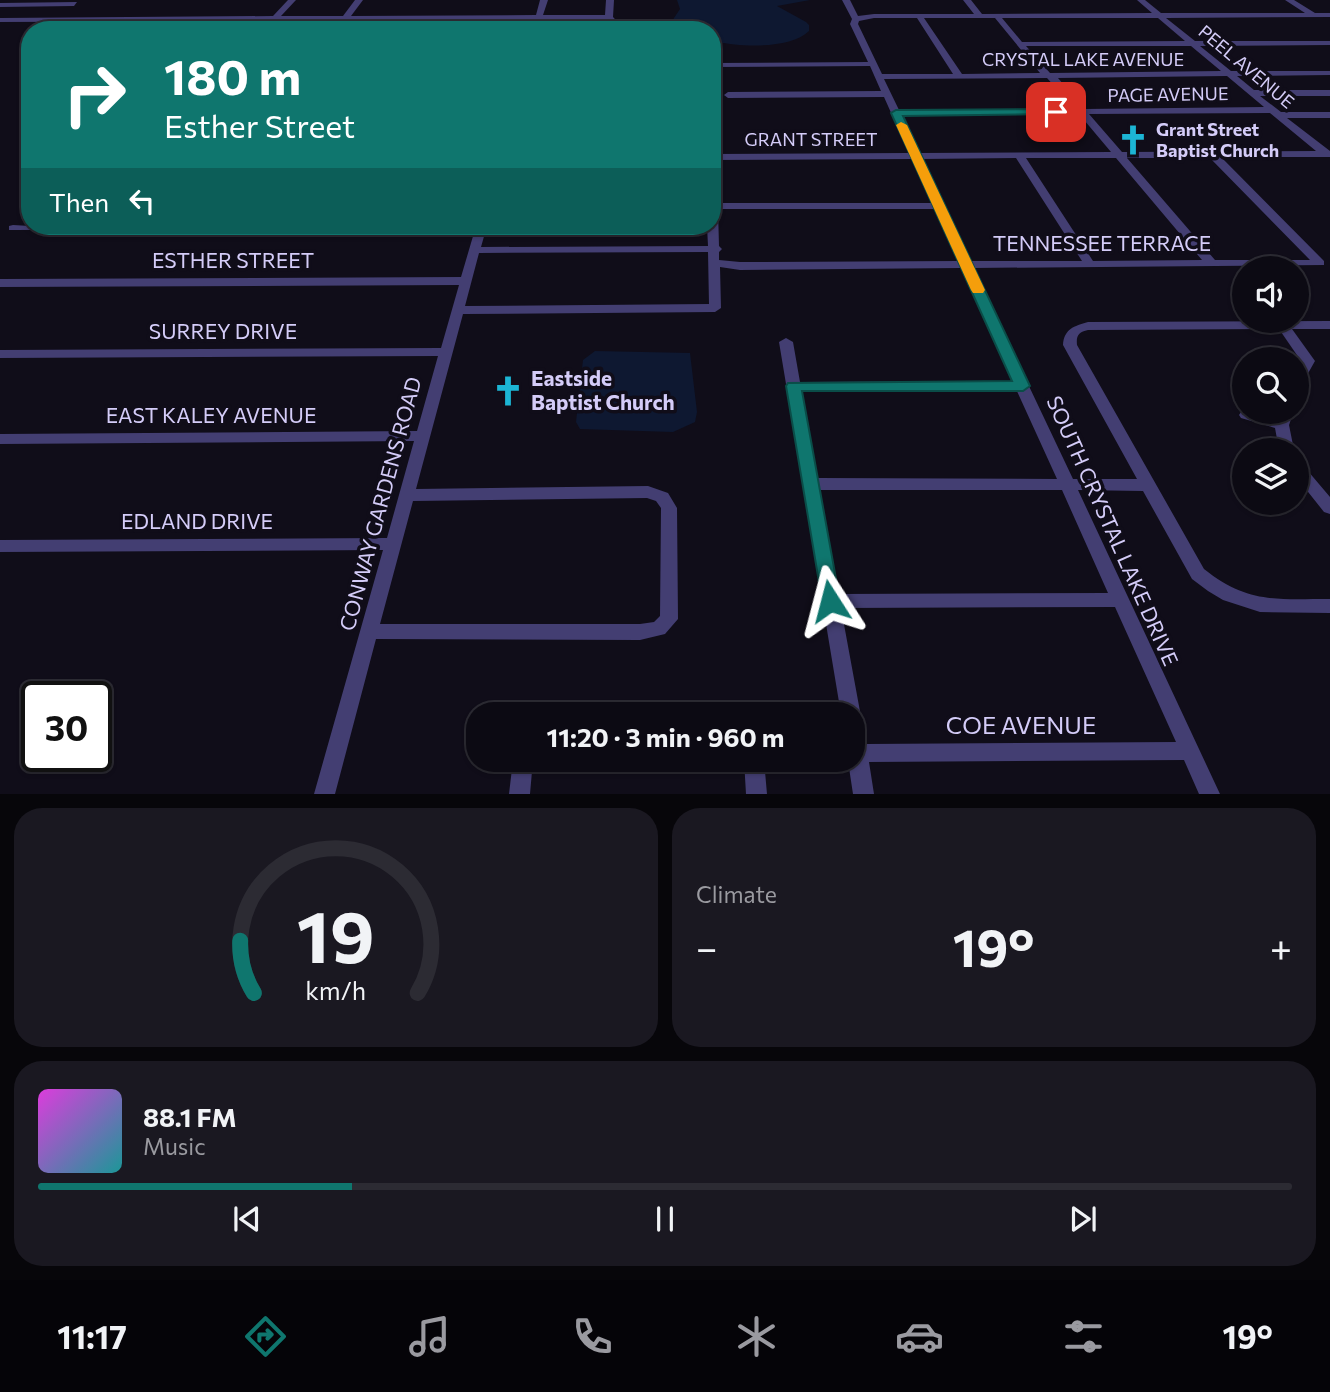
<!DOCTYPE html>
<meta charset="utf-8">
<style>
body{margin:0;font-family:Commissioner,sans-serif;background:#1a1821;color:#f1f3f6;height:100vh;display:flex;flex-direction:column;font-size:26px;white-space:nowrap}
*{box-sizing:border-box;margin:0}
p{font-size:23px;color:#9a9aa0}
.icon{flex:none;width:38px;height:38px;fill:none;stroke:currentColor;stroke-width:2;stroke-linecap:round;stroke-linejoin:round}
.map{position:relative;height:794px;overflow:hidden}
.side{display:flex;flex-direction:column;gap:14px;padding:14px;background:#07060a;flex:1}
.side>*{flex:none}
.hud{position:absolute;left:21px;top:21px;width:700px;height:214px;border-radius:28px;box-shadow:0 2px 5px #0004,0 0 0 2px #2c2b33;background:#0f766e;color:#fff;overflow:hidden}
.tools{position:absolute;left:1232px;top:256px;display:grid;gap:14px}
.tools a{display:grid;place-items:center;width:77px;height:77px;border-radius:50%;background:#0c0a13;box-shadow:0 2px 5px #0004,0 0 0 2px #2c2b33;font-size:35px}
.speed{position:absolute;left:21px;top:681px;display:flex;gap:14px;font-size:35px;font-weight:700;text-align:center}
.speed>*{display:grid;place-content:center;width:91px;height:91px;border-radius:50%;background:#0c0a13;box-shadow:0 2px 5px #0004,0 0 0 2px #2c2b33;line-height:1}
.speed .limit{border:4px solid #111;border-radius:10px;background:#fff;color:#111}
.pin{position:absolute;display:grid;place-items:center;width:60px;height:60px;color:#fff;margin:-30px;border-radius:14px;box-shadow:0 4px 10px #0006}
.me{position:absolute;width:77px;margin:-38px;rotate:351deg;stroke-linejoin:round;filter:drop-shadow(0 0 5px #0008)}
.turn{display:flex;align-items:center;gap:24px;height:147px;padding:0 28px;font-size:32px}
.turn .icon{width:91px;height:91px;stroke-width:2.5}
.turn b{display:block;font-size:49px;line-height:60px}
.then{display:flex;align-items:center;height:66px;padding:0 28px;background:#0003;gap:14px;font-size:26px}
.big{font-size:52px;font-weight:700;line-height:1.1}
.side .tile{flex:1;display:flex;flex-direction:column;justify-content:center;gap:10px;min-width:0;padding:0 24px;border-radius:28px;background:#1a1821}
.side .dial{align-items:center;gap:0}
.dial svg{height:182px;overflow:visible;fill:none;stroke:#2c2b33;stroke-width:7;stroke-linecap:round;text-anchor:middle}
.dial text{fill:#f1f3f6;stroke:none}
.song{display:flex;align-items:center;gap:21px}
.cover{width:84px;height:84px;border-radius:10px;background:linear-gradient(135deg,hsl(300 70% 55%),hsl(180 70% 35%))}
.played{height:7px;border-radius:4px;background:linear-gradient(90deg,#0f766e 25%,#2c2b33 25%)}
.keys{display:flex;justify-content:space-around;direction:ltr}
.heat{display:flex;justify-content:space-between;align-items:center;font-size:38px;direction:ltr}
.side .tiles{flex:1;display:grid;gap:14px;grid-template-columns:1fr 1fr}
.tile:last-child{grid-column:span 2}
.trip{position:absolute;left:466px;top:702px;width:399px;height:70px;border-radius:28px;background:#0c0a13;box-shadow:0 2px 5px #0004,0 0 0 2px #2c2b33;font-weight:700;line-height:70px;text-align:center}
.tab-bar{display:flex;height:112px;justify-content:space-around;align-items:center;background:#050408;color:#9a9aa0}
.tab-bar .icon{width:49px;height:49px}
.tab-bar .current{color:#0f766e}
.tab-bar b{font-size:32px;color:#f1f3f6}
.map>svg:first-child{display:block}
.water{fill:#0e1831}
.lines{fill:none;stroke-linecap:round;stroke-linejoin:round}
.minor{fill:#433e72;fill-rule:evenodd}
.route{fill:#0f766e;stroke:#0a4d48;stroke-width:2}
.slow{fill:#f59e0b}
.labels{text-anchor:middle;stroke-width:7;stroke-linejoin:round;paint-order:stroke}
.far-street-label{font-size:18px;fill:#d4ccf8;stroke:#100d19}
.far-poi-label{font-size:18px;font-weight:bold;fill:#d4ccf8;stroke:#100d19;text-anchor:start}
.street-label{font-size:21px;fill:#d4ccf8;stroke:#100d19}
.poi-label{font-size:21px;font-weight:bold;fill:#d4ccf8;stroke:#100d19;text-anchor:start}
.near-street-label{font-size:24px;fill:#d4ccf8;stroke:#100d19}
</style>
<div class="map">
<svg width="1330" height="794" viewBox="0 0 1330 794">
<rect width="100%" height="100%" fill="#100d19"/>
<path class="water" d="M 677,0 L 810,0 L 777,6 L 806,22 L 809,25 L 809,31 C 791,49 742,47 718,42 L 712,41 L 712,30 L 684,30 L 672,21 L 680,9 Z
M 595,351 L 690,353 L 697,412 L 695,422 L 673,432 L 580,429 L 576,422 L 583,360 Z"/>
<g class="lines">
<path class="minor" d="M 288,0 L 296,0 L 281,16 L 343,16 L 355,0 L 363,0 L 351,16 L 536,15 L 540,0 L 548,0 L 543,15 L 605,15 L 606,0 L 614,0 L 613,17 L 625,30 L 617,30 L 607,19 L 542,20 L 539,30 L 531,30 L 534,20 L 0,22 L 0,18 L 273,16 Z
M 842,0 L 850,0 L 858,16 L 874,14 L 974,14 L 963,0 L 971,0 L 982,14 L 1152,13 L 1137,0 L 1145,0 L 1161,13 L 1305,13 L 1285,0 L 1294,0 L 1315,13 L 1330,13 L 1330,17 L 1166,18 L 1195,41 L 1330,41 L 1330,45 L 1200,46 L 1231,71 L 1330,71 L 1330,75 L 1237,76 L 1254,90 L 1330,90 L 1330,96 L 1260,96 L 1281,112 L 1330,112 L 1330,118 L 1287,118 L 1330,151 L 1330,157 L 1221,157 L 1324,261 L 1324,265 L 973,268 L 1073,479 L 1137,479 L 1063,345 C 1064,329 1074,326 1088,322 L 1330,321 L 1330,329 L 1292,329 L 1315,361 L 1302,384 L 1297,385 L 1297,369 L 1301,361 L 1279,329 L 1088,330 C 1079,332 1076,335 1077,345 L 1204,569 C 1248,604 1277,599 1330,599 L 1330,613 L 1260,612 L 1223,600 L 1208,591 L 1192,579 L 1143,491 L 1078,490 L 1220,794 L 1199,794 L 1184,760 L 869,762 L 874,794 L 853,794 L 848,761 L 845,760 L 852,760 L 852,714 L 841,714 L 779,342 L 786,338 L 793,342 L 800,382 L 1012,381 L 961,268 L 740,270 L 720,267 L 721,308 L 715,312 L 463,314 L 416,489 L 648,486 L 668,493 L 677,508 L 678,619 L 665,634 L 640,640 L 376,639 L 335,794 L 314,794 L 383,550 L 0,552 L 0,540 L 387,538 L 414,441 L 0,444 L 0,434 L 417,431 L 438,356 L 0,358 L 0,350 L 441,348 L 459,285 L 0,287 L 0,279 L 461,277 L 476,226 L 487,226 L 481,247 L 708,246 L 707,226 L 712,226 L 712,196 L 716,197 L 717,203 L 932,203 L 912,159 L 712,160 L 712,154 L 909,153 L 884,97 L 728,98 L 724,95 L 728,92 L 881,91 L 870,66 L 712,67 L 712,63 L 868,62 L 850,24 L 852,19 ZM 874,18 L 917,18 L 953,74 L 882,74 L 858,24 L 859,21 ZM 924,18 L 995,18 L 1040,73 L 962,74 ZM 1002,18 L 1158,18 L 1185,41 L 1022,42 ZM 1026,46 L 1191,46 L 1221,71 L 1050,73 ZM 1227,76 L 1264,107 L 1084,109 L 1058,78 ZM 1047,78 L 1075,109 L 899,110 L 884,79 ZM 1270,113 L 1316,151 L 1122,152 L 1089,114 ZM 1079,114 L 1111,152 L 919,153 L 901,116 ZM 1016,158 L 1082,261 L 970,261 L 922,159 ZM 1026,158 L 1116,158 L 1202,260 L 1093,261 ZM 1127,158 L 1210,158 L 1310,260 L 1215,260 ZM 718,209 L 935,209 L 958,261 L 740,262 L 719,260 L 719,252 L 722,249 L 719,246 ZM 708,252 L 709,304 L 465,306 L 479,253 ZM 1016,389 L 1057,479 L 818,478 L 801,390 ZM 820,490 L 1062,490 L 1108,593 L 839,594 ZM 647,498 L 656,501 L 661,508 L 660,616 L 654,622 L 640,624 L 380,624 L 413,501 ZM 1115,607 L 1176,742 L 866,744 L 841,608 Z
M 77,2 L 74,6 L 0,7 L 0,3 Z
M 13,225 L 30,226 L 314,226 L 308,229 L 9,230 L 9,226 Z
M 1250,411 L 1277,419 L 1280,411 L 1294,411 L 1289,425 L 1294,450 L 1279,450 L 1275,428 L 1241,418 L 1239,415 L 1241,412 Z
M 1297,463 L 1302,464 L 1330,497 L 1330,514 L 1324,512 L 1297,478 Z
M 513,760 L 533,760 L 530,794 L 509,794 Z
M 744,760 L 764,760 L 767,794 L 746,794 Z"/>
</g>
<path class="route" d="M 1056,109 L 1061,112 L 1059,114 L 903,116 L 1030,386 L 1023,391 L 802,391 L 840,601 L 837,606 L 830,609 L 823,606 L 786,386 L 788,383 L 1012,381 L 891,113 L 896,110 Z"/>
<path class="slow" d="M 901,122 L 907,125 L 985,290 L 983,293 L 973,293 L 971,290 L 896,125 Z"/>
<defs>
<g id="church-bare" transform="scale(2.415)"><path d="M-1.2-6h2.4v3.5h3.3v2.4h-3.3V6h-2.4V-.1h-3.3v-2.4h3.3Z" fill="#1cb5d4" stroke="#100d19" stroke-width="2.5" paint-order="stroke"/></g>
</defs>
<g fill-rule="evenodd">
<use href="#church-bare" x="1133" y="140"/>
<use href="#church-bare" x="508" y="391"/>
</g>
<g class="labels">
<g class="far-street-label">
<text x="1083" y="66">CRYSTAL LAKE AVENUE</text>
<text transform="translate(1246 67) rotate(40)" y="6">PEEL AVENUE</text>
<text transform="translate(1168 95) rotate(-1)" y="6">PAGE AVENUE</text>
<text x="811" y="146">GRANT STREET</text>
</g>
<g class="far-poi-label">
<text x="1156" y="136">Grant Street<tspan x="1156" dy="21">Baptist Church</tspan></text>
</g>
<g class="street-label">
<text x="1102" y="251">TENNESSEE TERRACE</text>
<text x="233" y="268">ESTHER STREET</text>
<text x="223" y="339">SURREY DRIVE</text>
<text x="211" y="423">EAST KALEY AVENUE</text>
<text transform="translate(381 504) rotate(-75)" y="7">CONWAY GARDENS ROAD</text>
<text x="197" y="529">EDLAND DRIVE</text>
<text transform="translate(1112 531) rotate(66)" y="7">SOUTH CRYSTAL LAKE DRIVE</text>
</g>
<g class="poi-label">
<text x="531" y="386">Eastside<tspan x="531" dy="24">Baptist Church</tspan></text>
</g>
<g class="near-street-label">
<text x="1021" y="734">COE AVENUE</text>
</g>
</g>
</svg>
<div class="tools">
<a><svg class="icon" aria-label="sound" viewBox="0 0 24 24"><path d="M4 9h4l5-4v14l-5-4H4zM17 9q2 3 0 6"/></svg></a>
<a><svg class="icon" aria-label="search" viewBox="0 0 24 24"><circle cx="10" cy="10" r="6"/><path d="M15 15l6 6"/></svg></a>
<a><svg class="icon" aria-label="layers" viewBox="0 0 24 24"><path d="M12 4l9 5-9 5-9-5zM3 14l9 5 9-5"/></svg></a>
</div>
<div class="speed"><div class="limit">30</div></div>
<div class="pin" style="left:1056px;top:112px;background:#d93025"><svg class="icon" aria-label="arrive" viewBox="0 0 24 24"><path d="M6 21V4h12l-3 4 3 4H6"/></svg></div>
<svg class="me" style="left:830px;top:601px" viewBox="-20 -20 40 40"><path d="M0-17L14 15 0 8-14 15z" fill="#0f766e" stroke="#fff" stroke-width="4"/></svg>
<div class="trip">11:20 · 3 min · 960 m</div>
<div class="hud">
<div class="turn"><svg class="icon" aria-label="right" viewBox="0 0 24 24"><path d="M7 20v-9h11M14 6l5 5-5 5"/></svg><div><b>180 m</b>Esther Street</div></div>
<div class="then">Then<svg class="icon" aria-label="left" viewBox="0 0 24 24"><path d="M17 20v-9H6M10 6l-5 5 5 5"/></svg></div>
</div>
</div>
<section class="side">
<div class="tiles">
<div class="tile dial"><svg viewBox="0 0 100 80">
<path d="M14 69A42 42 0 1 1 86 69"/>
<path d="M14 69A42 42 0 0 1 8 46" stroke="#0f766e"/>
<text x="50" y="56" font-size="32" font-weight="700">19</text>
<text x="50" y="72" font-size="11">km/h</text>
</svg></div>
<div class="tile"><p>Climate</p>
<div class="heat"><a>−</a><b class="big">19°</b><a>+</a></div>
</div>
<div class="tile">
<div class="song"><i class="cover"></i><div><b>88.1 FM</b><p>Music</p></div></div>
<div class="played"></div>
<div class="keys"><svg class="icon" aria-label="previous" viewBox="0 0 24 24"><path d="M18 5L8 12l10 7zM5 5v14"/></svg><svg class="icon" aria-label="pause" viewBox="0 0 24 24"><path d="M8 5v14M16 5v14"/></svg><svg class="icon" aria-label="next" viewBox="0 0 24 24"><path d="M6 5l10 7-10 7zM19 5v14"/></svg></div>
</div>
</div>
</section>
<nav class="tab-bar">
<b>11:17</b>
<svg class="icon current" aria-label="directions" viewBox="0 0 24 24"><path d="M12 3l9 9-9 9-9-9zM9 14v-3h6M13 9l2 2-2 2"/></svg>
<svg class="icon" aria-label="music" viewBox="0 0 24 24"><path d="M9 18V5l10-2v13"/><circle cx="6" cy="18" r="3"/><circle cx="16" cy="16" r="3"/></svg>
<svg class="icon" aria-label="phone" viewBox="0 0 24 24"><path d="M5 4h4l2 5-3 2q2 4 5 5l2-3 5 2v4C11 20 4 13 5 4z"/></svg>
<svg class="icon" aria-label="climate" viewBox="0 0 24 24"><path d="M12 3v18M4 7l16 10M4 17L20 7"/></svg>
<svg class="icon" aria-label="car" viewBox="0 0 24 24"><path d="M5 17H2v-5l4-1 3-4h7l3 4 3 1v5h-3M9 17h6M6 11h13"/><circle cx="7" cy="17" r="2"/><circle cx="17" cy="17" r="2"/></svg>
<svg class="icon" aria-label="filters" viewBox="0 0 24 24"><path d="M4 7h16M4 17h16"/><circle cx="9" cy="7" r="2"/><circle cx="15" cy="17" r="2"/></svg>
<b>19°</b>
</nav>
